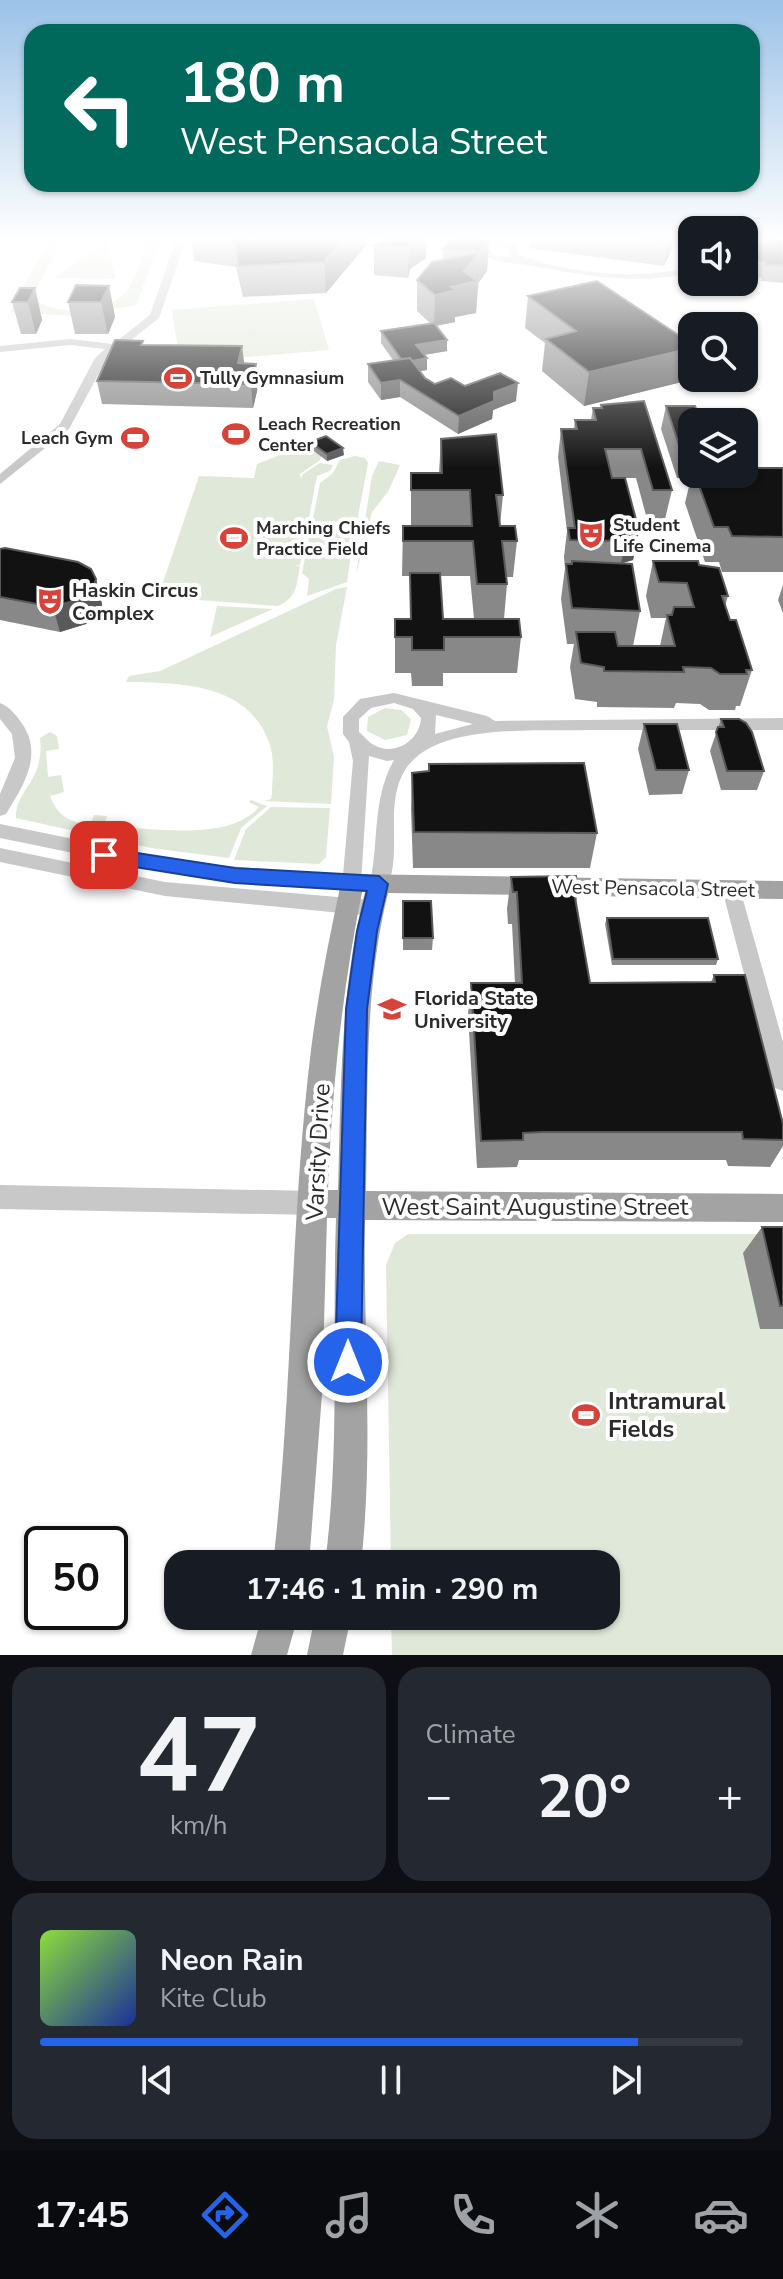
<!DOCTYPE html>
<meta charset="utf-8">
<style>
body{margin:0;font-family:"Nunito Sans",sans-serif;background:#242831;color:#f1f3f6;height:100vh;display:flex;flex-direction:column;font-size:30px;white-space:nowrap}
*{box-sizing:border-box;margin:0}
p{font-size:26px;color:#9ea1a6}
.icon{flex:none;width:44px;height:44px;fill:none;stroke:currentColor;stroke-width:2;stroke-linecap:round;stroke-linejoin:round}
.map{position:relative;height:1655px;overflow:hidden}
.side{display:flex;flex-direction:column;gap:12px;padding:12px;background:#0d0f14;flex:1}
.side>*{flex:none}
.top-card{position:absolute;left:24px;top:24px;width:736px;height:168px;border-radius:24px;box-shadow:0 2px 6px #0004;background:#00695c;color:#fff;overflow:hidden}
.fabs{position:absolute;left:678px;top:216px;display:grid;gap:16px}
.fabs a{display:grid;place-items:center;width:80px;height:80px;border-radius:16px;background:#171b24;box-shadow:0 2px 6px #0004;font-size:40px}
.speed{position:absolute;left:24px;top:1526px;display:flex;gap:16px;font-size:40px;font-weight:700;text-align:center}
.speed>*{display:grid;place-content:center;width:104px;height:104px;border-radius:50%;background:#171b24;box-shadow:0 2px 6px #0004;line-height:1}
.speed .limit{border:4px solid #111;border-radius:12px;background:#fff;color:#111}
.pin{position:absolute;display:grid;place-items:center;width:68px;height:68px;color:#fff;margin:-34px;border-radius:16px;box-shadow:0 4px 12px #0006}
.me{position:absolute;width:88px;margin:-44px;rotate:0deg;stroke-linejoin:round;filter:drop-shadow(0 0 6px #0008)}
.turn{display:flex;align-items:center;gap:28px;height:168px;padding:0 24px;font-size:36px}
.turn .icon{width:104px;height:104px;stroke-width:2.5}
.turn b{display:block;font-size:56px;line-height:68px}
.big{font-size:60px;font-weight:700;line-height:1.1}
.side .widget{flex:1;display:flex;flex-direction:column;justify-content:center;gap:12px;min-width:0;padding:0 28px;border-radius:24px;background:#242831}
.side .dial{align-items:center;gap:0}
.dial b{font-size:104px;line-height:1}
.song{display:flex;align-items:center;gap:24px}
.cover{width:96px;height:96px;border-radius:12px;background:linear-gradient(135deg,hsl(90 70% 55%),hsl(230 70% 35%))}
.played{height:8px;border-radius:4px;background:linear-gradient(90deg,#2563eb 85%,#363941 85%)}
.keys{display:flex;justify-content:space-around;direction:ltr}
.heat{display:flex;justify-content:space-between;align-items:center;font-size:44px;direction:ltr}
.side .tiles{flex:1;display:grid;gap:12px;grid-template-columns:1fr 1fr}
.widget:last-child{grid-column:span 2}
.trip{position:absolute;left:164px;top:1550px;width:456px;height:80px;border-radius:24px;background:#171b24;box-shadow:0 2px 6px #0004;font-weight:700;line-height:80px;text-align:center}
.dock{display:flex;height:128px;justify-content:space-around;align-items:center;background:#090b0e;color:#9ea1a6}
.dock .icon{width:56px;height:56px}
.dock .on{color:#2563eb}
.dock b{font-size:36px;color:#f1f3f6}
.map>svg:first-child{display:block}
.green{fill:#e0e8d9}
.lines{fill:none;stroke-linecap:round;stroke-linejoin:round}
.minor{fill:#c8c8c8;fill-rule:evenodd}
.major{fill:#a3a3a3;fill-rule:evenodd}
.wall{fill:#888;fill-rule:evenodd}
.shaded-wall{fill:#595959}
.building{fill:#121212;stroke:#595959;stroke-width:2}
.route{fill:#2563eb;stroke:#184099;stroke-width:2}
.labels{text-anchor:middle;stroke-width:8;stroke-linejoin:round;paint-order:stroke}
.far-poi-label{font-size:18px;font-weight:bold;fill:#2b2b2b;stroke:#fff;text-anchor:start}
.poi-label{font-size:20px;font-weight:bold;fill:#2b2b2b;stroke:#fff;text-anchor:start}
.street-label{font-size:20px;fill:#2b2b2b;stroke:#fff}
.near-street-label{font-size:24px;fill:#2b2b2b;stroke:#fff}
.near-poi-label{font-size:24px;font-weight:bold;fill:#2b2b2b;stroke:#fff;text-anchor:start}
</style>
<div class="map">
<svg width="783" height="1655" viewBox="0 0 783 1655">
<rect width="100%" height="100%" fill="#fff"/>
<path class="green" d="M 50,237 L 66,237 L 35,290 L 36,300 C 56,316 106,313 124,294 C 134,284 146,251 146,237 L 162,237 L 136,305 L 75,316 L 10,312 Z
M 106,238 L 116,279 L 54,278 L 106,240 Z
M 314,299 L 329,350 L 180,363 L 172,310 Z
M 328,436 L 320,460 L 300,474 L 301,479 L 303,474 L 320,463 L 333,465 L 330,471 L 317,476 L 300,565 L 294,565 L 300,566 C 296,585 298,597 278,606 L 158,597 L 199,476 L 254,478 L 257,464 Z
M 355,456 L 365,458 L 368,463 C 361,503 352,542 347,582 L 307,596 L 309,579 L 302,573 L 320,483 L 333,473 L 340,460 Z
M 379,461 L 400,465 L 388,492 L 372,512 L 356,575 L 372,476 Z
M 347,587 L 336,645 L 334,700 L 327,726 L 334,757 L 331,804 L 264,801 L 271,799 L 272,794 C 272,779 275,761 270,745 C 249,682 180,683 126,682 L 129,676 L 160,671 L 336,589 Z
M 217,606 L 273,609 L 210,637 Z
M 385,708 L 401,710 L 411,719 L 407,735 L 385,740 L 367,731 L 368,717 Z
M 50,732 L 57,736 L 59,749 L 46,751 L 48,777 L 61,775 L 64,792 L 50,796 C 57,816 70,822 90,825 L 94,815 L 107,816 L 104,826 C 148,827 228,843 259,807 L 249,802 L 251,800 L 267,806 L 241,828 L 229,858 L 151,848 L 16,818 C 15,789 45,782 40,738 Z
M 271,807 L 330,808 L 326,857 L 319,864 L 234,860 L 246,829 Z
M 408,1234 L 783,1234 L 783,1655 L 392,1655 L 391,1616 L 606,1616 L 606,1564 L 391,1564 L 386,1265 L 395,1243 Z"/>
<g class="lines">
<path class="minor" d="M 177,237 L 187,237 L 159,318 L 106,360 L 69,429 L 0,484 L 0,474 L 60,424 L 95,358 L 105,349 L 70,345 L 0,352 L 0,346 L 70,339 L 113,344 L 150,315 Z
M 685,237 L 692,237 L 692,245 L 689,244 Z
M 501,240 L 516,245 L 518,254 C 569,275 638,280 692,267 L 692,273 C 639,285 586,276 533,266 C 512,262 492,265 476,249 L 485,242 ZM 493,246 L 508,248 L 510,257 L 495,255 L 487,249 Z
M 394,693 L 487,716 L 495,721 L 783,718 L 783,730 C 720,730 657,730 594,730 C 550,731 504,728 461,737 C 439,742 417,751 405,770 C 383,806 404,853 386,889 L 372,889 L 370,884 C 379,841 372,799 394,760 L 387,761 L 369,756 L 361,883 L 359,888 L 352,890 L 191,877 L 0,838 L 0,824 L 191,863 L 343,875 L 353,761 L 349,742 L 343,734 L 343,717 L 360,699 ZM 394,703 L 413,709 L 421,718 C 420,740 395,757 374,745 C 369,743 364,736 359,732 L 359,719 L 371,708 ZM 436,715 L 473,724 L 435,734 Z
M 0,703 C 10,707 17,716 23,725 C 43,756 23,786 6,814 L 0,816 L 0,794 L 15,758 L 12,734 L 0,719 Z
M 0,848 L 165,882 L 372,900 L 379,903 L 382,908 L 379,913 L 372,916 L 165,896 L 0,862 Z
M 731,882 L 738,884 L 740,889 L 783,1042 L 783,1091 L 775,1088 L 772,1081 L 722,889 L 724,884 Z
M 0,1185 L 315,1191 L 323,1195 L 327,1203 L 323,1211 L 315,1215 L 0,1209 Z"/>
<path class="major" d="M 352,874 L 783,881 L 783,899 L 388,893 C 364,990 368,1091 366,1191 L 783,1194 L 783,1222 L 365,1220 C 363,1334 374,1450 361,1564 L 325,1564 C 340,1450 332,1333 336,1218 L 327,1218 L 322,1394 L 309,1564 L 273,1564 C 293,1393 290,1221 311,1050 C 318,994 329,939 341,883 L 344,877 ZM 362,892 L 365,892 C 340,989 341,1090 338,1190 L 328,1190 C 332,1089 342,991 362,892 Z
M 262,1616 L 298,1616 L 287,1655 L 251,1655 Z
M 315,1616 L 351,1616 L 343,1655 L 307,1655 Z"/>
</g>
<path class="wall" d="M 191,237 L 373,237 L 326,293 L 243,297 L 236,267 L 194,261 Z
M 426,237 L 426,258 L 410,269 L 408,278 L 374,275 L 374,245 Z
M 530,237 L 674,237 L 672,249 L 664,266 L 529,248 Z
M 744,237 L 783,237 L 783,283 L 761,281 L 762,278 L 744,276 L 744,248 L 745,245 L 744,244 Z
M 489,241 L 487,271 L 477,285 L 476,313 L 455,317 L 455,322 L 436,326 L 447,340 L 447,351 L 425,355 L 427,358 L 427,370 L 420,371 L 425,378 L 435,384 L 465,386 L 516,401 L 493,410 L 492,419 L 458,434 L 400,397 L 381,400 L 368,382 L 368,364 L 393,360 L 381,343 L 381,331 L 431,324 L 417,311 L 417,280 L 443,260 L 443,249 Z
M 109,286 L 115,317 L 108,334 L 75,334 L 68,302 Z
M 35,288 L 42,320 L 36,334 L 21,334 L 12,302 Z
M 528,296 L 692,344 L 692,371 L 690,380 L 584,406 L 542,371 L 545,343 L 525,328 Z
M 143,345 L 244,363 L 256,364 L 258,387 L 253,408 L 102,404 L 97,381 Z
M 644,401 L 672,490 L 665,519 L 647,519 L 636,478 L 612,478 L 639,531 L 633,560 L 621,564 L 640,611 L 633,646 L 660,646 L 666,618 L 651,618 L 646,596 L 653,561 L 699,565 L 728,596 L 725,606 L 730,620 L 752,670 L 740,706 L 736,706 L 735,710 L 709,710 L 700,704 L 676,703 L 674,708 L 597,707 L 597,702 L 575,699 L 570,667 L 574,644 L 567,644 L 561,599 L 565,568 L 564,557 L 567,531 L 558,457 L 561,429 L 574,429 L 575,420 L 591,420 L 593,408 L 601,408 L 601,405 Z
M 666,406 L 692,422 L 692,474 L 744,474 L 744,441 L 751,454 L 747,468 L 783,468 L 783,572 L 722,572 L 719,562 L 705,562 L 685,503 L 691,478 L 677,478 L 661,429 Z
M 441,439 L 503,495 L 500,526 L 517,541 L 513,577 L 506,577 L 507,584 L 504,619 L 521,637 L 517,673 L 443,673 L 443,686 L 412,686 L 411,673 L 395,673 L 395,619 L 410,619 L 410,576 L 402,576 L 403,526 L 468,526 L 468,525 L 411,525 L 411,473 L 439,473 ZM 440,576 L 470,576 L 474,619 L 443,619 Z
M 310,442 L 344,455 L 327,461 L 310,448 Z
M 0,549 L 96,579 L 102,604 L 101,610 L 86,624 L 60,632 L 0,620 Z
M 783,585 L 783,613 L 778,600 Z
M 721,719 L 764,771 L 757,790 L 721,790 L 710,751 Z
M 644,724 L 689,770 L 682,794 L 649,795 L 638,749 Z
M 412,773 L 597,833 L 590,868 L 413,868 L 411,809 Z
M 511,877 L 578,892 L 576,903 L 590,983 L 711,982 L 714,975 L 783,1124 L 783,1146 L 770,1167 L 728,1166 L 726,1160 L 519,1160 L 517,1167 L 477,1168 L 468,1014 L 471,983 L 515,983 L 512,924 L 508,924 L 507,909 Z
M 403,901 L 433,938 L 432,950 L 403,950 Z
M 607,918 L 718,959 L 716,965 L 612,965 L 605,924 Z
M 762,1227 L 783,1227 L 783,1329 L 760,1329 L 743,1253 Z"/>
<path class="shaded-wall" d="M 347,237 L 373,237 L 326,293 L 324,262 Z
M 413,237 L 426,237 L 426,258 L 410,269 L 408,278 L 409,247 L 410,238 Z
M 671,237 L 674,237 L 672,249 L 664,266 L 668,242 Z
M 489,241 L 487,271 L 479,282 L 481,251 Z
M 481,252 L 476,313 L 455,317 L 455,322 L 434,326 L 435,295 L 451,287 Z
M 109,286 L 115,317 L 108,334 L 101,302 Z
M 35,288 L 42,320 L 36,334 L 28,302 Z
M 447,340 L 447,351 L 416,356 L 416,345 Z
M 242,346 L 245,369 L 240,386 L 238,363 Z
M 692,348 L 692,371 L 690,380 L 584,406 L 589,372 Z
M 427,358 L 427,370 L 403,374 L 403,362 Z
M 256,364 L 258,387 L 253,408 L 251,384 Z
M 400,380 L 400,397 L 381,400 L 381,383 Z
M 518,383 L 516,401 L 493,410 L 492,419 L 458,434 L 459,416 L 494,392 Z
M 343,448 L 344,455 L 327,461 L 327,454 Z
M 639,531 L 633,560 L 621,563 L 626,541 L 624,534 Z
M 96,579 L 102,604 L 101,610 L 86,624 L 60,632 L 53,607 Z"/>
<path class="building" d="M 233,237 L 347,237 L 324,262 L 239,266 Z
M 388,237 L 413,237 L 410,238 L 409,247 L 374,245 Z
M 454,237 L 460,237 L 489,241 L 481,251 L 443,249 Z
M 628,237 L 671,237 L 668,242 Z
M 748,237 L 783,237 L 783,266 L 765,265 L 766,262 L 744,259 L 746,254 L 744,254 L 744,248 Z
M 481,252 L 464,271 L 477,281 L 451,287 L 456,290 L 435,295 L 417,280 L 432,262 Z
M 597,281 L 692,344 L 692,348 L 589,372 L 546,339 L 576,331 L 528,296 Z
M 76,285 L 109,286 L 101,302 L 68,302 Z
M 20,288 L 35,288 L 28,302 L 12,302 Z
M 434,323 L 447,340 L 416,345 L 427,358 L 412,361 L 410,358 L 401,359 L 381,331 Z
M 115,340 L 143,341 L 141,345 L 242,346 L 238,363 L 256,364 L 251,384 L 97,381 Z
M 410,358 L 425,378 L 435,384 L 451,378 L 465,386 L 500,373 L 518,383 L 494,392 L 494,401 L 459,416 L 400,380 L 381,383 L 368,364 Z
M 644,401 L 672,490 L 653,490 L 641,449 L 605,449 L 612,478 L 625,478 L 639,531 L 624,534 L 626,541 L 570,540 L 568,528 L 575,528 L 561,429 L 577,429 L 575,420 L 596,420 L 593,408 L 602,408 L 601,405 Z
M 666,406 L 695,406 L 701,422 L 692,422 L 692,454 L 682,454 Z
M 496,434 L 503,495 L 496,495 L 500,526 L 515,526 L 517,541 L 502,541 L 507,584 L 477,584 L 473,541 L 403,541 L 403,526 L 472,526 L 470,490 L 411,490 L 411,473 L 442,473 L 441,439 Z
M 326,436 L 343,448 L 327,454 L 310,442 Z
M 744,441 L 746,441 L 751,454 L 744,454 Z
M 744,468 L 783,468 L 783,537 L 732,536 L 728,527 L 714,527 L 695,474 L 744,474 Z
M 5,548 L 78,562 L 91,569 L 96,579 L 94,585 L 79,599 L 53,607 L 0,597 L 0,549 Z
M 572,561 L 632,564 L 640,611 L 572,608 L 566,564 L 572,564 Z
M 653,561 L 698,561 L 699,565 L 719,568 L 728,596 L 722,596 L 730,620 L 736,620 L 752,670 L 746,670 L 747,674 L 720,674 L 711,668 L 683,667 L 684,672 L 604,671 L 604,667 L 581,663 L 576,632 L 615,632 L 618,646 L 675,646 L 667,615 L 672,615 L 674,607 L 694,607 L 687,583 L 659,582 Z
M 410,573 L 440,573 L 443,619 L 519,619 L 521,637 L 444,637 L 444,650 L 412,650 L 412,637 L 395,637 L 395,619 L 411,619 Z
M 721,719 L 739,719 L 746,723 L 752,732 L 764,771 L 727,771 L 716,732 L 718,727 L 724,727 Z
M 644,724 L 677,724 L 689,770 L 656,770 Z
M 584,763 L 597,833 L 414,832 L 412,773 L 429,771 L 429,764 Z
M 576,876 L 578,892 L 574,892 L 590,983 L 715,982 L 714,975 L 745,975 L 783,1124 L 783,1140 L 743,1139 L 742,1132 L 543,1132 L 523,1133 L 523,1140 L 481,1141 L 471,983 L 522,983 L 517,892 L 513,892 L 511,877 Z
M 403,901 L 431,901 L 433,938 L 403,938 Z
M 607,918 L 708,918 L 718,959 L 613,959 Z
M 762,1227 L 783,1227 L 783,1306 L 780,1306 Z"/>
<linearGradient id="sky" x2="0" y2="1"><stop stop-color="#9bc2e8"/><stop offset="0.51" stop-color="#fff"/><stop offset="1" stop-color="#fff" stop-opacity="0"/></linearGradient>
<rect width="783" height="468" fill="url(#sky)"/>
<path class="route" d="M 104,848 L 235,868 L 379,876 L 388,884 L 377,931 L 367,1009 L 361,1362 L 357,1371 L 348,1375 L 339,1371 L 335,1362 L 346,1009 L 357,931 L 367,891 L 235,883 L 104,862 L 95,855 Z"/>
<defs>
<g id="stadium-bare" transform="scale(2.16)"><path d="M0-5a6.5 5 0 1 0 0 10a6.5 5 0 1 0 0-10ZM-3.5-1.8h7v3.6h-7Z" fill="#d74239" stroke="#fff" stroke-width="2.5" paint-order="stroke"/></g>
<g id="theatre-bare" transform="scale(2.16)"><path d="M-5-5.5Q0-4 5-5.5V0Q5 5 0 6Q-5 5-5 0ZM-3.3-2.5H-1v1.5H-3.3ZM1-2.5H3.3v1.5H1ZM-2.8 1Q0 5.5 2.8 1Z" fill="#d74239" stroke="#fff" stroke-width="2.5" paint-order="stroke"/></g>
<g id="university-bare" transform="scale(2.16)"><path d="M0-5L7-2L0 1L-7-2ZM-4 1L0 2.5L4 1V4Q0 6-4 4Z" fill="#d74239" stroke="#fff" stroke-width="2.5" paint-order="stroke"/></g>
</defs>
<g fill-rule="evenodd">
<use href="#stadium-bare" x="178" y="378"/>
<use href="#stadium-bare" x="236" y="434"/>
<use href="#stadium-bare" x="135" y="438"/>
<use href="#theatre-bare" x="591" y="535"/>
<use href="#stadium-bare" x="234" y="538"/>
<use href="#theatre-bare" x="50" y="601"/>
<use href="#university-bare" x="392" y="1009"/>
<use href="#stadium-bare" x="586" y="1415"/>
</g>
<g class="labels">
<g class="far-poi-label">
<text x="200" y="384">Tully Gymnasium</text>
<text x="258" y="430">Leach Recreation<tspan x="258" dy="21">Center</tspan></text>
<text x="113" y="444" text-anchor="end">Leach Gym</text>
<text x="613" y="531">Student<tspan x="613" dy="21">Life Cinema</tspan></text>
<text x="256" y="534">Marching Chiefs<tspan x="256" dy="21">Practice Field</tspan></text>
</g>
<g class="poi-label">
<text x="72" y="597">Haskin Circus<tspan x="72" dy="23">Complex</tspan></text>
<text x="414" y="1005">Florida State<tspan x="414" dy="23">University</tspan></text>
</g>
<g class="street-label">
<text transform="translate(653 888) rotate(1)" y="7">West Pensacola Street</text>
</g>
<g class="near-street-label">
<text transform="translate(318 1152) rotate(-87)" y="8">Varsity Drive</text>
<text x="535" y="1215">West Saint Augustine Street</text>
</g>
<g class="near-poi-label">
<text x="608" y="1409">Intramural<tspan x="608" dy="28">Fields</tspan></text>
</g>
</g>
</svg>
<div class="fabs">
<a><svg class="icon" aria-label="sound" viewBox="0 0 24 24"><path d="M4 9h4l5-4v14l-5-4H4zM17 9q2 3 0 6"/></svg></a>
<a><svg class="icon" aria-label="search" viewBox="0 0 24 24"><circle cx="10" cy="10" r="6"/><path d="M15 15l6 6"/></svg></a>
<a><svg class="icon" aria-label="layers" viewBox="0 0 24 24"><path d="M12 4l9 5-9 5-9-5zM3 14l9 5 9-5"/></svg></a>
</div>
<div class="speed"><div class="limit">50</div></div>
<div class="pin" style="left:104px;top:855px;background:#d93025"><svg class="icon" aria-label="arrive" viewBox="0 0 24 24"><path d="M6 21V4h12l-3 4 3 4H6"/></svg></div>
<svg class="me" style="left:348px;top:1362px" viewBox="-20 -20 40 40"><circle r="17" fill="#2563eb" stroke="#fff" stroke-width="3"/><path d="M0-11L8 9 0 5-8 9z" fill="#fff"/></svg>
<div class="trip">17:46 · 1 min · 290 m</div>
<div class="top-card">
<div class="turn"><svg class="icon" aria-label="left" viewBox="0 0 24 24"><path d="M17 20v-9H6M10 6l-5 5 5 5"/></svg><div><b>180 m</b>West Pensacola Street</div></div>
</div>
</div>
<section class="side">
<div class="tiles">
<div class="widget dial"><b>47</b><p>km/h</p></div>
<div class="widget"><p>Climate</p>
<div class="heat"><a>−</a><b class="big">20°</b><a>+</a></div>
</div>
<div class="widget">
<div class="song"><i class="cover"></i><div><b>Neon Rain</b><p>Kite Club</p></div></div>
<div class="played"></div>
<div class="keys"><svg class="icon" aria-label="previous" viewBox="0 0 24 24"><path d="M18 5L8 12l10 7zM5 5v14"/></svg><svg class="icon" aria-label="pause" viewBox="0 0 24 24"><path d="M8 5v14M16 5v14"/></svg><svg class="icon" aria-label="next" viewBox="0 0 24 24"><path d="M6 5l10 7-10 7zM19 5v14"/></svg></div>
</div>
</div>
</section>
<nav class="dock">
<b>17:45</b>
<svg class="icon on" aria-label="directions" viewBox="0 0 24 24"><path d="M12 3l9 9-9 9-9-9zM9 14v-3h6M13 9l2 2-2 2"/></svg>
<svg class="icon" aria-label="music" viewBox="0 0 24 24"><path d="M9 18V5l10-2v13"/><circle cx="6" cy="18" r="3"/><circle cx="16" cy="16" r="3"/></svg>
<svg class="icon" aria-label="phone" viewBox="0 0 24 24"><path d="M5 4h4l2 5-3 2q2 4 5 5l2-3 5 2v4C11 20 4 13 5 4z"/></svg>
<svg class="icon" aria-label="climate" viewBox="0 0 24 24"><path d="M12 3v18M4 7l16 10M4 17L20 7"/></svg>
<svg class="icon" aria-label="car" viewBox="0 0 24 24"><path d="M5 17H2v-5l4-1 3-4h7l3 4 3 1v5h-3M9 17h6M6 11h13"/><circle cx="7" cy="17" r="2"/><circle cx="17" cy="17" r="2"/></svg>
</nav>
